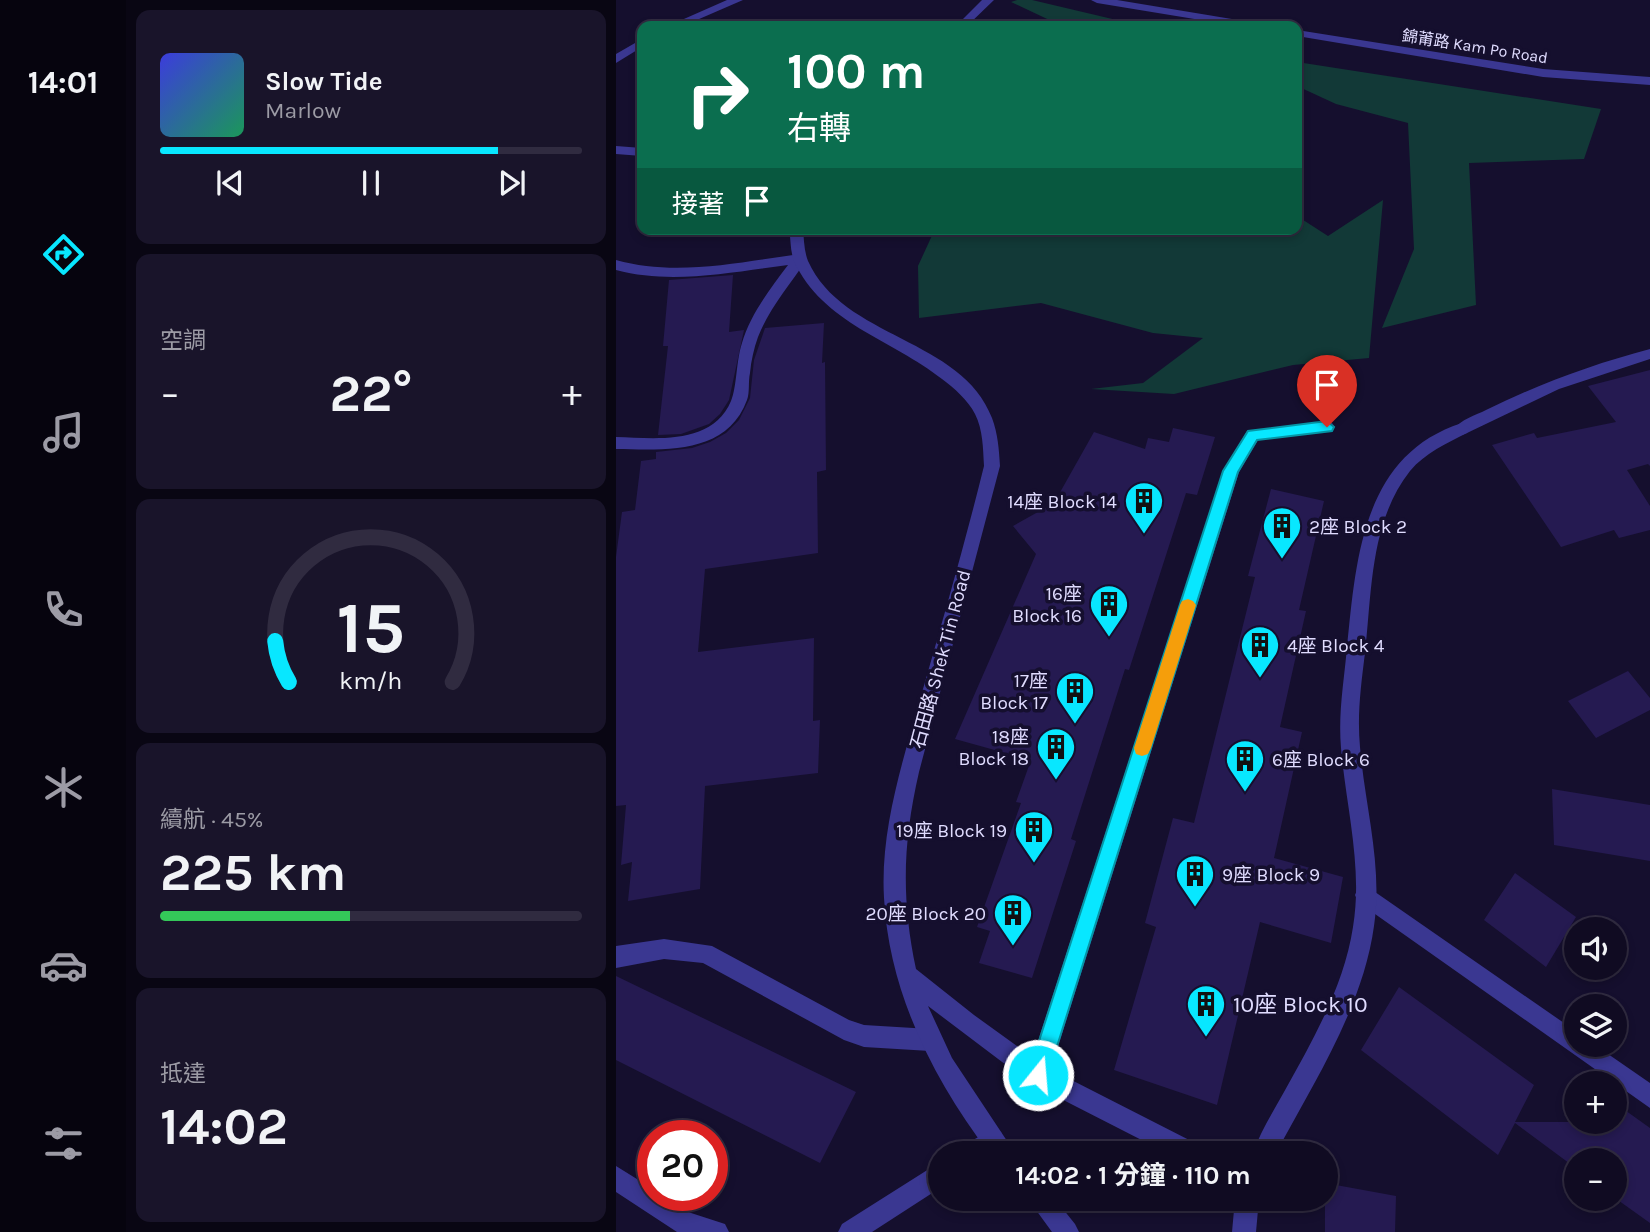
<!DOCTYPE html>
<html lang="zh-TW">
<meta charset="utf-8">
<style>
body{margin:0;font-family:Karla,"Noto Sans TC",sans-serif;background:#19142a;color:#f1f3f6;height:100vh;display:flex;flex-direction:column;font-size:26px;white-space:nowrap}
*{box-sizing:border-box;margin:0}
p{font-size:23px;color:#9c9ba5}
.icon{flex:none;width:38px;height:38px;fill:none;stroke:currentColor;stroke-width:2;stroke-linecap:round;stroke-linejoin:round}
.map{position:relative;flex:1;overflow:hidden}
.drawer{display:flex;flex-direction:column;gap:10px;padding:10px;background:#090613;width:490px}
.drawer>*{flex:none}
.guide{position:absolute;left:21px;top:21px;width:665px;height:214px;border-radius:14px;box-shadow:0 4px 10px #0003,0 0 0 2px #302b40;background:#0b6e4f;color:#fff;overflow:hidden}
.tools{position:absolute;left:948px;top:917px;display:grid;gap:14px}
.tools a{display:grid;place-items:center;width:63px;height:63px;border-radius:50%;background:#100b22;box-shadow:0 4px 10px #0003,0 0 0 2px #302b40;font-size:35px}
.speed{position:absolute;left:21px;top:1120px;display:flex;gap:14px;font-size:35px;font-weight:700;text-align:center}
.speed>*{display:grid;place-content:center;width:91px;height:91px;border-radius:50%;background:#100b22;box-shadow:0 4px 10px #0003,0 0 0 2px #302b40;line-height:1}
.speed .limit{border:10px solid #d22;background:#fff;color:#111}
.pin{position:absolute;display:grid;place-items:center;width:60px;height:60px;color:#fff;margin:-72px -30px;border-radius:50% 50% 50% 0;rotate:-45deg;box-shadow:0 0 7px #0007}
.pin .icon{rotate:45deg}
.me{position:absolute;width:77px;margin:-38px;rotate:17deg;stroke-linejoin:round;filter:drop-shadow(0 0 5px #0008)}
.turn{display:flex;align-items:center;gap:24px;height:147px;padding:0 35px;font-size:32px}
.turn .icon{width:91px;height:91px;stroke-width:2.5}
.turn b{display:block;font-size:49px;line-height:60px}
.then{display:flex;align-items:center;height:66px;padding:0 35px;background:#0003;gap:14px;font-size:26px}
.big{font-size:52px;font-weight:700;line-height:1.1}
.drawer .tile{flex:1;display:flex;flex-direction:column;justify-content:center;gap:10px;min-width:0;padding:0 24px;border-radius:14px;background:#19142a}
.drawer .dial{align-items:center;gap:0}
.dial svg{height:182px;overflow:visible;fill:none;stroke:#302b40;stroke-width:7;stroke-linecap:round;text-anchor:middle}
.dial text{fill:#f1f3f6;stroke:none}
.song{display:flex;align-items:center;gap:21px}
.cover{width:84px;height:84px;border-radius:10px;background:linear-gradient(135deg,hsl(240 70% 55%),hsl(150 70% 35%))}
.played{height:7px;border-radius:4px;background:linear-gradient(90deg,#08e7ff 80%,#302b40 80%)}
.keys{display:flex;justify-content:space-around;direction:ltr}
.heat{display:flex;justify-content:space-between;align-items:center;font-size:38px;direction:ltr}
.charge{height:10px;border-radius:5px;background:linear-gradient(90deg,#34c759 45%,#302b40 0)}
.trip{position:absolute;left:312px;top:1141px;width:410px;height:70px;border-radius:35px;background:#100b22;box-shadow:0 4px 10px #0003,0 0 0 2px #302b40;font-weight:700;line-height:70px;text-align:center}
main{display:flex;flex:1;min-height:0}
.tab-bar{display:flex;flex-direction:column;width:126px;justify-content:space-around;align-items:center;background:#06040e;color:#9c9ba5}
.tab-bar .icon{width:49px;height:49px}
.tab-bar .selected{color:#08e7ff}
.tab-bar b{font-size:32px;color:#f1f3f6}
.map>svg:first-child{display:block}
.green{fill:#123937}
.building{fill:#251a51}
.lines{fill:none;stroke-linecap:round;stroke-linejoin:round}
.service{fill:#3a3791;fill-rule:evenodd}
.minor{fill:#3a3791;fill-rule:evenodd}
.route{fill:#08e7ff;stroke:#0596a6;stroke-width:2}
.slow{fill:#f59e0b}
.labels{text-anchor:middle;stroke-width:7;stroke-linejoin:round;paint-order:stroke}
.far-street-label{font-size:16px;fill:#e0dcff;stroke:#150f2e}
.poi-label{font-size:19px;fill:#e0dcff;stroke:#150f2e;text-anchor:end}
.street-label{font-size:19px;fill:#e0dcff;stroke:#150f2e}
.near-poi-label{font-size:23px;fill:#e0dcff;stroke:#150f2e;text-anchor:start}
</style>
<main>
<nav class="tab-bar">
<b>14:01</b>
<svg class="icon selected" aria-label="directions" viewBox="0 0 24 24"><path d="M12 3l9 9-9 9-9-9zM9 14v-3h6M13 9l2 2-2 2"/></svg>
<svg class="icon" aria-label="music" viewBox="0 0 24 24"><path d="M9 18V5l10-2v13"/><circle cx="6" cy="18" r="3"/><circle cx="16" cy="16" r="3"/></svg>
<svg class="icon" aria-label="phone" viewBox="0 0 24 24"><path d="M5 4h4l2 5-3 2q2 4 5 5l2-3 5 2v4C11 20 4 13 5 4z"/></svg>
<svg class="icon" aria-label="climate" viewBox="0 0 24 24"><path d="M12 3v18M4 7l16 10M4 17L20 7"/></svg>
<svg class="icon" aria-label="car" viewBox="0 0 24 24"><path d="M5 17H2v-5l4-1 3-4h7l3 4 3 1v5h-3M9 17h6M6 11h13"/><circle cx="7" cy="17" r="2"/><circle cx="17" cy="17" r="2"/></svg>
<svg class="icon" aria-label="filters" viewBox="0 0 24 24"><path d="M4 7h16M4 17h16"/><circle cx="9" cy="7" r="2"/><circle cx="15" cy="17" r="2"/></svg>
</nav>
<section class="drawer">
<div class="tile">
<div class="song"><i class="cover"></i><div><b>Slow Tide</b><p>Marlow</p></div></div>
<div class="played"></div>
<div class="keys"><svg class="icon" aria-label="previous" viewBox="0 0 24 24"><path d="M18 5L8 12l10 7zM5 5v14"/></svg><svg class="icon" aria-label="pause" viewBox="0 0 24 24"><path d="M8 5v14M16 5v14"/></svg><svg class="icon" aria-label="next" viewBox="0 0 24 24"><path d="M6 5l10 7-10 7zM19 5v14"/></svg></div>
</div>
<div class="tile"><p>空調</p>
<div class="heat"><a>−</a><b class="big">22°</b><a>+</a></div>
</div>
<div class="tile dial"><svg viewBox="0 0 100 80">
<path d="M14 69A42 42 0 1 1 86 69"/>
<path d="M14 69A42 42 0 0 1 8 51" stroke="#08e7ff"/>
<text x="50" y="56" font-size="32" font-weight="700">15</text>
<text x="50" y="72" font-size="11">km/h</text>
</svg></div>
<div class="tile"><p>續航 · 45%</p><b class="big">225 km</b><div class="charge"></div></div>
<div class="tile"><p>抵達</p><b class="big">14:02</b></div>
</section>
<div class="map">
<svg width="1034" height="1232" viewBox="0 0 1034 1232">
<rect width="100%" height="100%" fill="#150f2e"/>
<path class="green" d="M 401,0 L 416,0 L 526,26 L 446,26 L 395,2 Z
M 681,62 L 985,109 L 968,159 L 853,163 L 860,305 L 766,328 L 798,249 L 792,123 L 720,104 L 681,86 Z
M 767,200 L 753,358 L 677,365 L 558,394 L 475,389 L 527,383 L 587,338 L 537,333 L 425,303 L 303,318 L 302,266 L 319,229 L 681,229 L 681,216 L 712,236 Z"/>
<path class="building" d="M 117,275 L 113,332 L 128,330 L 113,400 L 104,414 L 93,424 L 65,434 L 42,435 L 52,346 L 47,346 L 53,280 Z
M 208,323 L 206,363 L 209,362 L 210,470 L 201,472 L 202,553 L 89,569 L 82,652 L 198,638 L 197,721 L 204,720 L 202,773 L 89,786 L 84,889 L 12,901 L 16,862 L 5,865 L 10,805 L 0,806 L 0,557 L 6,512 L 19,510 L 25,461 L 40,459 L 40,452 L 76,448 L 94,442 L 110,433 L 123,420 L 134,398 L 138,360 L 149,328 Z
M 1034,370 L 1034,466 L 1032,464 L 1011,470 L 1034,506 L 1034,530 L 1003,538 L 998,530 L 945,547 L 876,445 L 918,433 L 921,438 L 1000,422 L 972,386 Z
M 557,428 L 599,437 L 581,495 L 570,493 L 513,670 L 509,669 L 455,839 L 460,841 L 416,978 L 363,963 L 374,931 L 361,927 L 405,803 L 400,802 L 415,760 L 339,739 L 420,554 L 397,526 L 438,503 L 478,432 L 529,449 L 532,438 L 553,442 Z
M 655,489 L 708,501 L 683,610 L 690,611 L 664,727 L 686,732 L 658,858 L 727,877 L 715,943 L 644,922 L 601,1105 L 498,1070 L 540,927 L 529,923 L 557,818 L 578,823 L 639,577 L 632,576 Z
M 1012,671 L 1034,698 L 1034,710 L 980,738 L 952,701 Z
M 936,789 L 1034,805 L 1034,861 L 938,845 Z
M 899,873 L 960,917 L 930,967 L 868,920 Z
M 0,976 L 240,1092 L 204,1163 L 0,1060 Z
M 783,987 L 918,1085 L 899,1122 L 999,1122 L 999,1103 L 1034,1128 L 1034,1223 L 999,1198 L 999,1160 L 961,1160 L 961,1169 L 899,1123 L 882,1155 L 745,1050 Z
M 709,1183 L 780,1196 L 779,1232 L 709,1232 Z"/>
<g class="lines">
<path class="service" d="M 111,0 L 127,0 L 67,26 L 52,26 Z
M 26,39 L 26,47 L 0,63 L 0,54 Z
M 0,146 L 26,148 L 26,156 L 0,154 Z
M 184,254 L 191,259 C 174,285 154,307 142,337 C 138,348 135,361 134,373 C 132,382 134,392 131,400 C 111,455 48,450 0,449 L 0,437 C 39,438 96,446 115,401 C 121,387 120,361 126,343 C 134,315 154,289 172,265 C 115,272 56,285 0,270 L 0,260 C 60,277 124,262 184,254 Z
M 1034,349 L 1034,359 L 943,389 L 851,433 L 846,435 L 838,429 C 844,420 860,415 870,410 C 923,384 977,364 1034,349 Z
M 711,421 L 716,423 L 719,427 L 716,431 L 642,440 L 623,472 L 433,1075 L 430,1083 L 422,1086 L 414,1083 L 411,1075 L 607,471 L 631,431 Z
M 749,885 L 961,1032 L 961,1045 L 979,1045 L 1034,1083 L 1034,1108 L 742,902 L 739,895 L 742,888 Z
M 48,939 L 96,946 L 233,1020 L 248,1025 L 314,1029 L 322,1032 L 325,1040 L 322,1048 L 314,1051 L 248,1047 L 228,1040 L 87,963 L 48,959 L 0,968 L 0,946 Z
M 377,1129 L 385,1132 L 388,1140 C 381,1158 362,1153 345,1153 L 348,1145 Z
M 324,1162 L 324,1188 L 256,1232 L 222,1232 L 226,1224 Z
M 0,1166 L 37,1189 L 37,1195 L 47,1195 L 72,1212 L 109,1224 L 113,1232 L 61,1232 L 0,1192 Z"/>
<path class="minor" d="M 366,0 L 378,0 L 351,26 L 340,26 Z
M 475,0 L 501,0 L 640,23 L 646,26 L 621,26 L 481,3 Z
M 681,30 L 927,69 L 1034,77 L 1034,85 L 927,77 L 681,36 Z
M 173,229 L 187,229 C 188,239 188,251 192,261 C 227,339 346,338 376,418 C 382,434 383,450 384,466 L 303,772 C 287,842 285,898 300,969 L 358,1015 L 430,1067 L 583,1145 L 586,1153 L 551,1153 L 414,1083 L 312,1006 L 336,1058 L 399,1153 L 373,1153 C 317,1079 273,992 268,898 C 264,829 287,761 305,696 C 327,619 349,543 368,466 C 367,448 367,430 359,414 C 352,400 338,388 326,379 C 277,340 206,323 178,261 C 174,251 175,239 173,229 Z
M 846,423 L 854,429 L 851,433 C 831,443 809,453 794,471 C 754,522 756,591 749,653 C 745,685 741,715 744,747 C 749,807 767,866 758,926 C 747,1007 698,1082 660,1153 L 637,1153 C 644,1132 657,1112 668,1092 C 697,1040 728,986 737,927 C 747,867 730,807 725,748 C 722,713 728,682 731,647 C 740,560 746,455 846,423 Z
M 412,1199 L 439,1199 L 459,1224 L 463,1232 L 436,1232 Z
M 619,1199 L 643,1199 L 640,1232 L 616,1232 Z"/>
</g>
<path class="route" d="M 711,421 L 718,427 L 716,431 L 641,440 L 622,472 L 432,1075 L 429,1082 L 422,1085 L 415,1082 L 412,1075 L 607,471 L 632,431 Z"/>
<path class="slow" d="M 572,599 L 577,601 L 580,605 L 535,748 L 532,754 L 526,756 L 520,754 L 518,748 L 564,605 L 566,601 Z"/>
<defs>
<g id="building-pin" transform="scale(2.0125)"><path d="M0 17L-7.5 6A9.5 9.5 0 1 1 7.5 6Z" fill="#08e7ff" stroke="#150f2e"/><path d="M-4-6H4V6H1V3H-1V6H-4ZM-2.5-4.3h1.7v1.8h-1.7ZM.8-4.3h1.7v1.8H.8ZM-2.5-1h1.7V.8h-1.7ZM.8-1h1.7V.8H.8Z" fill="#111"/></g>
</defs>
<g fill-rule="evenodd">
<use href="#building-pin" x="528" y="501"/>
<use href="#building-pin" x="666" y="526"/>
<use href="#building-pin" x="493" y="604"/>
<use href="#building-pin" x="644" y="645"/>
<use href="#building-pin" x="459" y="691"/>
<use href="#building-pin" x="440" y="747"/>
<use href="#building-pin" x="629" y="759"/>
<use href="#building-pin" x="418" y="830"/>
<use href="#building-pin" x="579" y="874"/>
<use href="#building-pin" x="397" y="913"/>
<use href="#building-pin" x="590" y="1004"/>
</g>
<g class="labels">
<g class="far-street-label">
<text transform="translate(859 46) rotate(9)" y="6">錦莆路 Kam Po Road</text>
</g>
<g class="poi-label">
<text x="501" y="508">14座 Block 14</text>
<text x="693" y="533" text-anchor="start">2座 Block 2</text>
<text x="466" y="600">16座<tspan x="466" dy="22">Block 16</tspan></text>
<text x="671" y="652" text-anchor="start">4座 Block 4</text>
<text x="432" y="687">17座<tspan x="432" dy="22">Block 17</tspan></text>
<text x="413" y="743">18座<tspan x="413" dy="22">Block 18</tspan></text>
<text x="656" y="766" text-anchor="start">6座 Block 6</text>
<text x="391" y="837">19座 Block 19</text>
<text x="606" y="881" text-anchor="start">9座 Block 9</text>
<text x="370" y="920">20座 Block 20</text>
</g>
<g class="street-label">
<text transform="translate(324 659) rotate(-75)" y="7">石田路 Shek Tin Road</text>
</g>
<g class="near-poi-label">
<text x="617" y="1012">10座 Block 10</text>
</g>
</g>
</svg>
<div class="tools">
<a><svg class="icon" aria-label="sound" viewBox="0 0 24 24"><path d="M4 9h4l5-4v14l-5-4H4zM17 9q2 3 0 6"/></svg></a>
<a><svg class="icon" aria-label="layers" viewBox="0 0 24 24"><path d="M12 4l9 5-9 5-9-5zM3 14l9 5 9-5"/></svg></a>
<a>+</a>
<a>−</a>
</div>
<div class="speed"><div class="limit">20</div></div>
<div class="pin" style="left:711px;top:427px;background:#d93025"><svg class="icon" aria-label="arrive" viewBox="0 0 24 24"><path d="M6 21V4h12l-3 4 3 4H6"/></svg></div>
<svg class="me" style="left:422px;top:1075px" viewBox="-20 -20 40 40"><circle r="17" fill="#08e7ff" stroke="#fff" stroke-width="3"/><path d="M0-11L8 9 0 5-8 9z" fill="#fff"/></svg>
<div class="trip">14:02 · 1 分鐘 · 110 m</div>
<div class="guide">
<div class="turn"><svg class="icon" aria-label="right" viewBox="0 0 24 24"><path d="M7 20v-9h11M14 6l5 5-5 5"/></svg><div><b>100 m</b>右轉</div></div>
<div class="then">接著<svg class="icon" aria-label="arrive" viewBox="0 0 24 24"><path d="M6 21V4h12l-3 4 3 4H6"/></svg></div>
</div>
</div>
</main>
